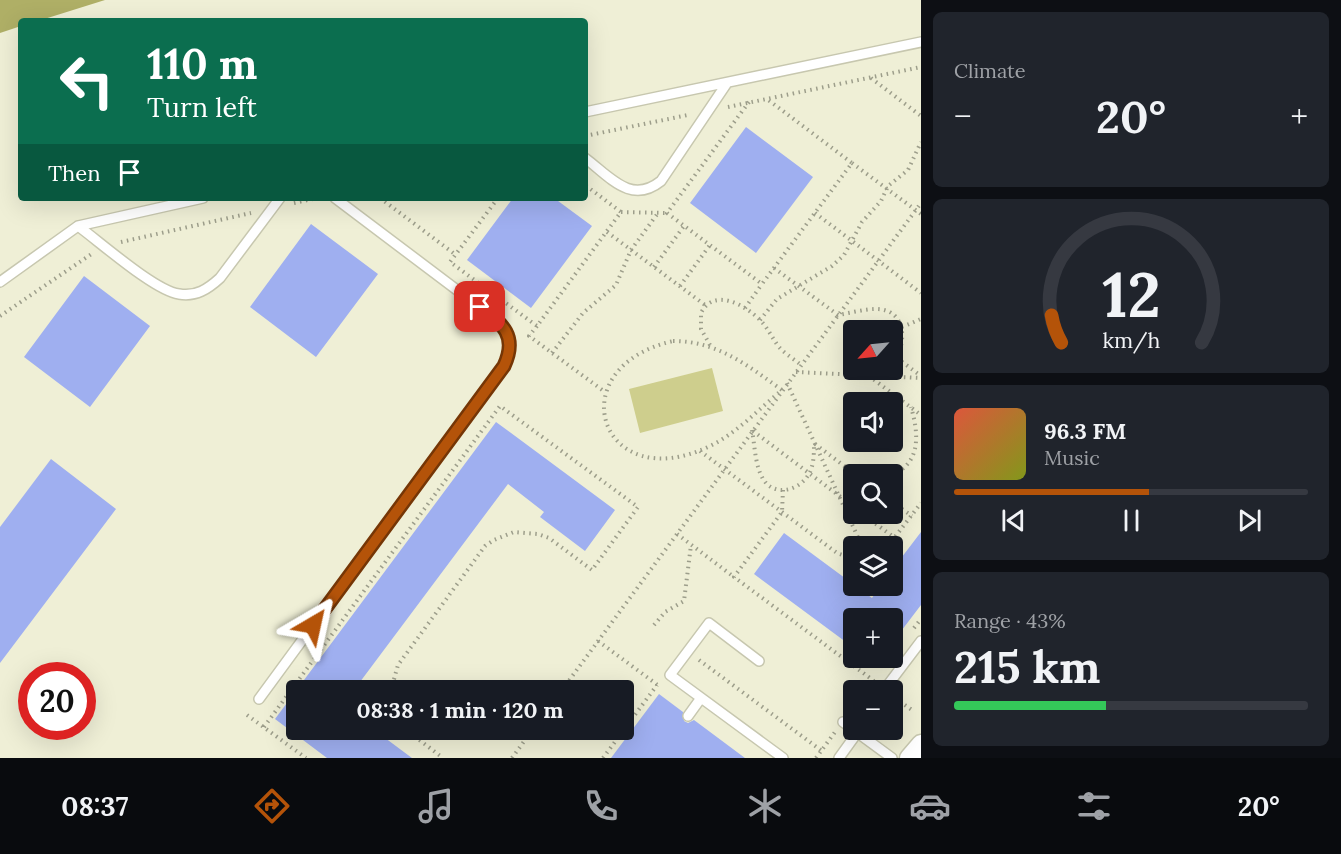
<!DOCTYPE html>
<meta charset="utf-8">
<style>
body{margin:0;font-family:Lora,serif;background:#20242c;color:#f1f3f6;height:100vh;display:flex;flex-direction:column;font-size:22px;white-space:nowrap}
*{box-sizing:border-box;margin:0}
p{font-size:20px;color:#9ea1a6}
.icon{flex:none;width:33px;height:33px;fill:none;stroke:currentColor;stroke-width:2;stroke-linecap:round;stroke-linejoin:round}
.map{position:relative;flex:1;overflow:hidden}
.drawer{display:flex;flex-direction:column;gap:12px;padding:12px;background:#0d0f14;width:420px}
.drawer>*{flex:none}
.guide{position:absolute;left:18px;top:18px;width:570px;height:183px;border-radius:6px;box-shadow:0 6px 24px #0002;background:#0b6e4f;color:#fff;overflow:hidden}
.needle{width:39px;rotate:243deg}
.buttons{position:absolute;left:843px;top:320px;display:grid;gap:12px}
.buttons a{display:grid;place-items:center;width:60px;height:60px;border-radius:6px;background:#171b24;box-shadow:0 6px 24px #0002;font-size:30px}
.speed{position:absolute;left:18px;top:662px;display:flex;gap:12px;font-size:30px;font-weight:700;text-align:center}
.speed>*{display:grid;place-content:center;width:78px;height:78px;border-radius:50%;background:#171b24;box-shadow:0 6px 24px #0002;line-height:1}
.speed .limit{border:9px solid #d22;background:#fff;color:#111}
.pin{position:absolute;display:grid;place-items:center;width:51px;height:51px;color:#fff;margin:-26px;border-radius:12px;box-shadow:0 3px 9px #0006}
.me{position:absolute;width:66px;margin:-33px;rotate:36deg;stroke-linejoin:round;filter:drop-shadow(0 0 4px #0008)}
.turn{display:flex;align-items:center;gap:21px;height:126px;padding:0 30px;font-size:27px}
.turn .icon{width:78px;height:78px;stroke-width:2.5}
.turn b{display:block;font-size:42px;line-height:51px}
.then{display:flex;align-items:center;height:57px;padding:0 30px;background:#0003;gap:12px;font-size:22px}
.big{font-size:45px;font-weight:700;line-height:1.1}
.drawer .card{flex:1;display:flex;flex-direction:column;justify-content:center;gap:9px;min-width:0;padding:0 21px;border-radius:9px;background:#20242c}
.drawer .dial{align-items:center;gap:0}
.dial svg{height:156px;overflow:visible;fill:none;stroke:#363941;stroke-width:7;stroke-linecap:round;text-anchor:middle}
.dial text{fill:#f1f3f6;stroke:none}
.song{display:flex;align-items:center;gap:18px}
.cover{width:72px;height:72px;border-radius:9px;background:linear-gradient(135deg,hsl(10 70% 55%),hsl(70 70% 35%))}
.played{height:6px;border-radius:3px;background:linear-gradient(90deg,#b45309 55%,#363941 55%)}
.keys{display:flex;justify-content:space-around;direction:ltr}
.heat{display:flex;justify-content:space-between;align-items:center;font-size:33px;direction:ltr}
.charge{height:9px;border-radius:4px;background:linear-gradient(90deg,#34c759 43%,#363941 0)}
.trip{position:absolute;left:286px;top:680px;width:348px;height:60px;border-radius:6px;background:#171b24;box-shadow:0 6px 24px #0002;font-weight:700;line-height:60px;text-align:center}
.menu{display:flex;height:96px;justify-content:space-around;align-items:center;background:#090b0e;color:#9ea1a6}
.menu .icon{width:42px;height:42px}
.menu .active{color:#b45309}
.menu b{font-size:27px;color:#f1f3f6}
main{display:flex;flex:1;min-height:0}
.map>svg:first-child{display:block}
.green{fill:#cece8d}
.forest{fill:#afaf66}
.building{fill:#9faff0}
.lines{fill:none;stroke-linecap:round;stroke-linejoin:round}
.lane-casing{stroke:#c7c7af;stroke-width:12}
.street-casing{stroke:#c7c7af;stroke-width:21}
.path{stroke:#9d9e8b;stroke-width:4;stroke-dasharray:1.5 4.5;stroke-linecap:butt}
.lane{stroke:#fff;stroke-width:9}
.street{stroke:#fff;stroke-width:18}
.route-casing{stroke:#753606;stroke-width:15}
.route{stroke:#b45309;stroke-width:10}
</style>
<main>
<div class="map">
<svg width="921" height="758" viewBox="0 0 921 758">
<rect width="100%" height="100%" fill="#efefd6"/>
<path class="green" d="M 712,368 L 723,411 L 640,433 L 629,389 Z"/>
<path class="forest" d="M 0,0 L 105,0 L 38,21 L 21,21 L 21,26 L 0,33 Z"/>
<path class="building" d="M 746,127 L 813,177 L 756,253 L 690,203 Z
M 513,198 L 554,198 L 592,226 L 531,308 L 467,260 Z
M 311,224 L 378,274 L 316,357 L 250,307 Z
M 84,276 L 150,326 L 90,407 L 24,357 Z
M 496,422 L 615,510 L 585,551 L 540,517 L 544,512 L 508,484 L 354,690 L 297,690 L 297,729 L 373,729 L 412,758 L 327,758 L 275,719 Z
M 51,459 L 116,509 L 0,663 L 0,527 Z
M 921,532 L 921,605 L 892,643 L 892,618 L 854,618 L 854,648 L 754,574 L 784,533 L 872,598 L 881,585 L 892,585 L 892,570 Z
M 659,694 L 683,712 L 684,721 L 688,723 L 694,720 L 745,758 L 611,758 Z"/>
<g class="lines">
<g class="lane-casing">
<path id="lane" d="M 585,112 L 921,42
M 585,158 C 610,177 631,205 661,181 L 727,83
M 78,226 C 100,242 155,291 179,294 C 196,297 208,289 220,278 L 280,198
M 0,282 L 78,226 L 203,198
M 759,661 L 709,623 L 670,675 L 783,758
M 884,690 L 921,641
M 259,699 L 504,365 C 513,347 510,337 498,321 L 335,198
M 688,716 L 701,698
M 843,722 L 892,758
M 839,758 L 857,733"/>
</g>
<g class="street-casing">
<path id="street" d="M 909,758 L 921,744"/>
</g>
<path class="path" d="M 871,78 L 921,116
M 749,102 L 667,213 L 762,284 L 852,163 L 767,99
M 728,107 L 921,67
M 585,136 L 688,115
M 852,163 L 921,214
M 380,198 L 456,255
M 498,198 L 450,262 L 537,326 L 621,212 L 585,185
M 294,203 L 317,198
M 621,212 L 667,213
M 815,213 L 921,293
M 607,232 L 705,305
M 121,242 L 251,213
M 654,267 L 684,226
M 774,268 L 838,315 C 850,313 864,309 876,309 C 907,309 908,345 892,363
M 680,286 L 710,245
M 745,308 L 762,284
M 0,316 L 93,253
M 760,320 L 777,299 L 832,266 L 844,255 L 862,222 L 881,201 L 888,186 L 908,170 L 921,142
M 537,326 L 529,336 L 605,392
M 902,327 L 921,319
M 673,341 C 717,341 747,365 782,390 C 759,409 737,433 710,446 C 601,499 556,368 673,341 Z
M 710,345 L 701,329 L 701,313 C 714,287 745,305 760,320 C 768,328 772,338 779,347 C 785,354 794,359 801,365
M 552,353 L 583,313 L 616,285 L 631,250 L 658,213
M 897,358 L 921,376
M 796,372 L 921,378
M 872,374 L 883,369
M 869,376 L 921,415
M 787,383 L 862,546
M 752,430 C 755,446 755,472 767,484 C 781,497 803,487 810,472 C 814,463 814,453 814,444
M 753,431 L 854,507
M 815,444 L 855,474
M 700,451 L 837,553 L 854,559
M 892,475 C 921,463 919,434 911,407
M 783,490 L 782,512 L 734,577 L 874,681
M 892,502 L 912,516
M 861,513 L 895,538
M 677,534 L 734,577
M 888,546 L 921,503
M 654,625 L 665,612 L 684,601 L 691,545
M 914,628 L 921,619
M 598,641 L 659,686
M 699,660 L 822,751
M 562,690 L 921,203
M 895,698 L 912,710
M 247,715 L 306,758
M 264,727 L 500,406 L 638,507 L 592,570 L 549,538 L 538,534 L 514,532 L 494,540 L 485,546 L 398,665 L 391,690
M 405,729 L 443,758
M 512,758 L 533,729
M 603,758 L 657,685
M 816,758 L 835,732"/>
<use href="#lane" class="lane"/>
<use href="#street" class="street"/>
</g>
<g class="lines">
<g class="route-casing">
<path id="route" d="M 313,625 L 504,366 C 518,336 503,324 480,307"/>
</g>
<use href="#route" class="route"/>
</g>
</svg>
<div class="buttons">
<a><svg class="needle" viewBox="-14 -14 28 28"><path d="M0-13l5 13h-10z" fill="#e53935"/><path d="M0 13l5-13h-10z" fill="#9ea1a6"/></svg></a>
<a><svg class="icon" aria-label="sound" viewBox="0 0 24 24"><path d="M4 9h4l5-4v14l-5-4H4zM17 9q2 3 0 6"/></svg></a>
<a><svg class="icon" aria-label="search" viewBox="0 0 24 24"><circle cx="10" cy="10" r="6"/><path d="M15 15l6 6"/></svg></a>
<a><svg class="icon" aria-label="layers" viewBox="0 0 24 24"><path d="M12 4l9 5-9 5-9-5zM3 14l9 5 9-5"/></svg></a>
<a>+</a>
<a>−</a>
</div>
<div class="speed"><div class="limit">20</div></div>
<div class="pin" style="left:480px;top:307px;background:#d93025"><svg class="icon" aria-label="arrive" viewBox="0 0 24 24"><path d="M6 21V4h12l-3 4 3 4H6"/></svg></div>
<svg class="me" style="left:313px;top:625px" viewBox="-20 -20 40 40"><path d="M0-17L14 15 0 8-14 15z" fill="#b45309" stroke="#fff" stroke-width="4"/></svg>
<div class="trip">08:38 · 1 min · 120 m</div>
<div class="guide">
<div class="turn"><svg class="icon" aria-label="left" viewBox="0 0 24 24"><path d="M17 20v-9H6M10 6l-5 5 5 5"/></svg><div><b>110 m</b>Turn left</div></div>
<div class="then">Then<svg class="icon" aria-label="arrive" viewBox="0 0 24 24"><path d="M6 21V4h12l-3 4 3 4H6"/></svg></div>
</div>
</div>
<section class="drawer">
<div class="card"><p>Climate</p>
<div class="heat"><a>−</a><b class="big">20°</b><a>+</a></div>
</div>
<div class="card dial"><svg viewBox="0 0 100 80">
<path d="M14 69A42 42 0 1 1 86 69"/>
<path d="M14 69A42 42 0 0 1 9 55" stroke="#b45309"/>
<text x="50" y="56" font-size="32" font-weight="700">12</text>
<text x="50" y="72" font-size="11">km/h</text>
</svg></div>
<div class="card">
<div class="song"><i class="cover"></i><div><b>96.3 FM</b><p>Music</p></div></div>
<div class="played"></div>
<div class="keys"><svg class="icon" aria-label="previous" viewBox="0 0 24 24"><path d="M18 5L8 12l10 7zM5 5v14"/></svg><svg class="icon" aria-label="pause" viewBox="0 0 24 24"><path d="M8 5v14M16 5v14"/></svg><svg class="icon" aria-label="next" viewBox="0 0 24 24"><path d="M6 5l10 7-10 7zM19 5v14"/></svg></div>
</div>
<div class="card"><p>Range · 43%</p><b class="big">215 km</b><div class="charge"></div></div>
</section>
</main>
<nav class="menu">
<b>08:37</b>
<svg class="icon active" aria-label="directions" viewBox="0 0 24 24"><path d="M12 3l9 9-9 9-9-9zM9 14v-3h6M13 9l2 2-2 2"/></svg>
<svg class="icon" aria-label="music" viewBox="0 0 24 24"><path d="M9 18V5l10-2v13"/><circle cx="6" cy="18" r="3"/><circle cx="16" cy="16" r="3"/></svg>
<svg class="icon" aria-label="phone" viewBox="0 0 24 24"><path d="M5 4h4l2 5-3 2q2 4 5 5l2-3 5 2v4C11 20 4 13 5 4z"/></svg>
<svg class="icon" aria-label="climate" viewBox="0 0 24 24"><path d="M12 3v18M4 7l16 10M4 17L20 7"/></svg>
<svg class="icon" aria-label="car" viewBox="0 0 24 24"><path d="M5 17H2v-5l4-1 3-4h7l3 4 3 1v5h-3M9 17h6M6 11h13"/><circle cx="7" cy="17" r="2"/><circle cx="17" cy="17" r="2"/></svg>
<svg class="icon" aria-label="filters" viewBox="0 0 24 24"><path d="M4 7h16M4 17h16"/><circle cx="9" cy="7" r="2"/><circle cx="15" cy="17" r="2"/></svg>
<b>20°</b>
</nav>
